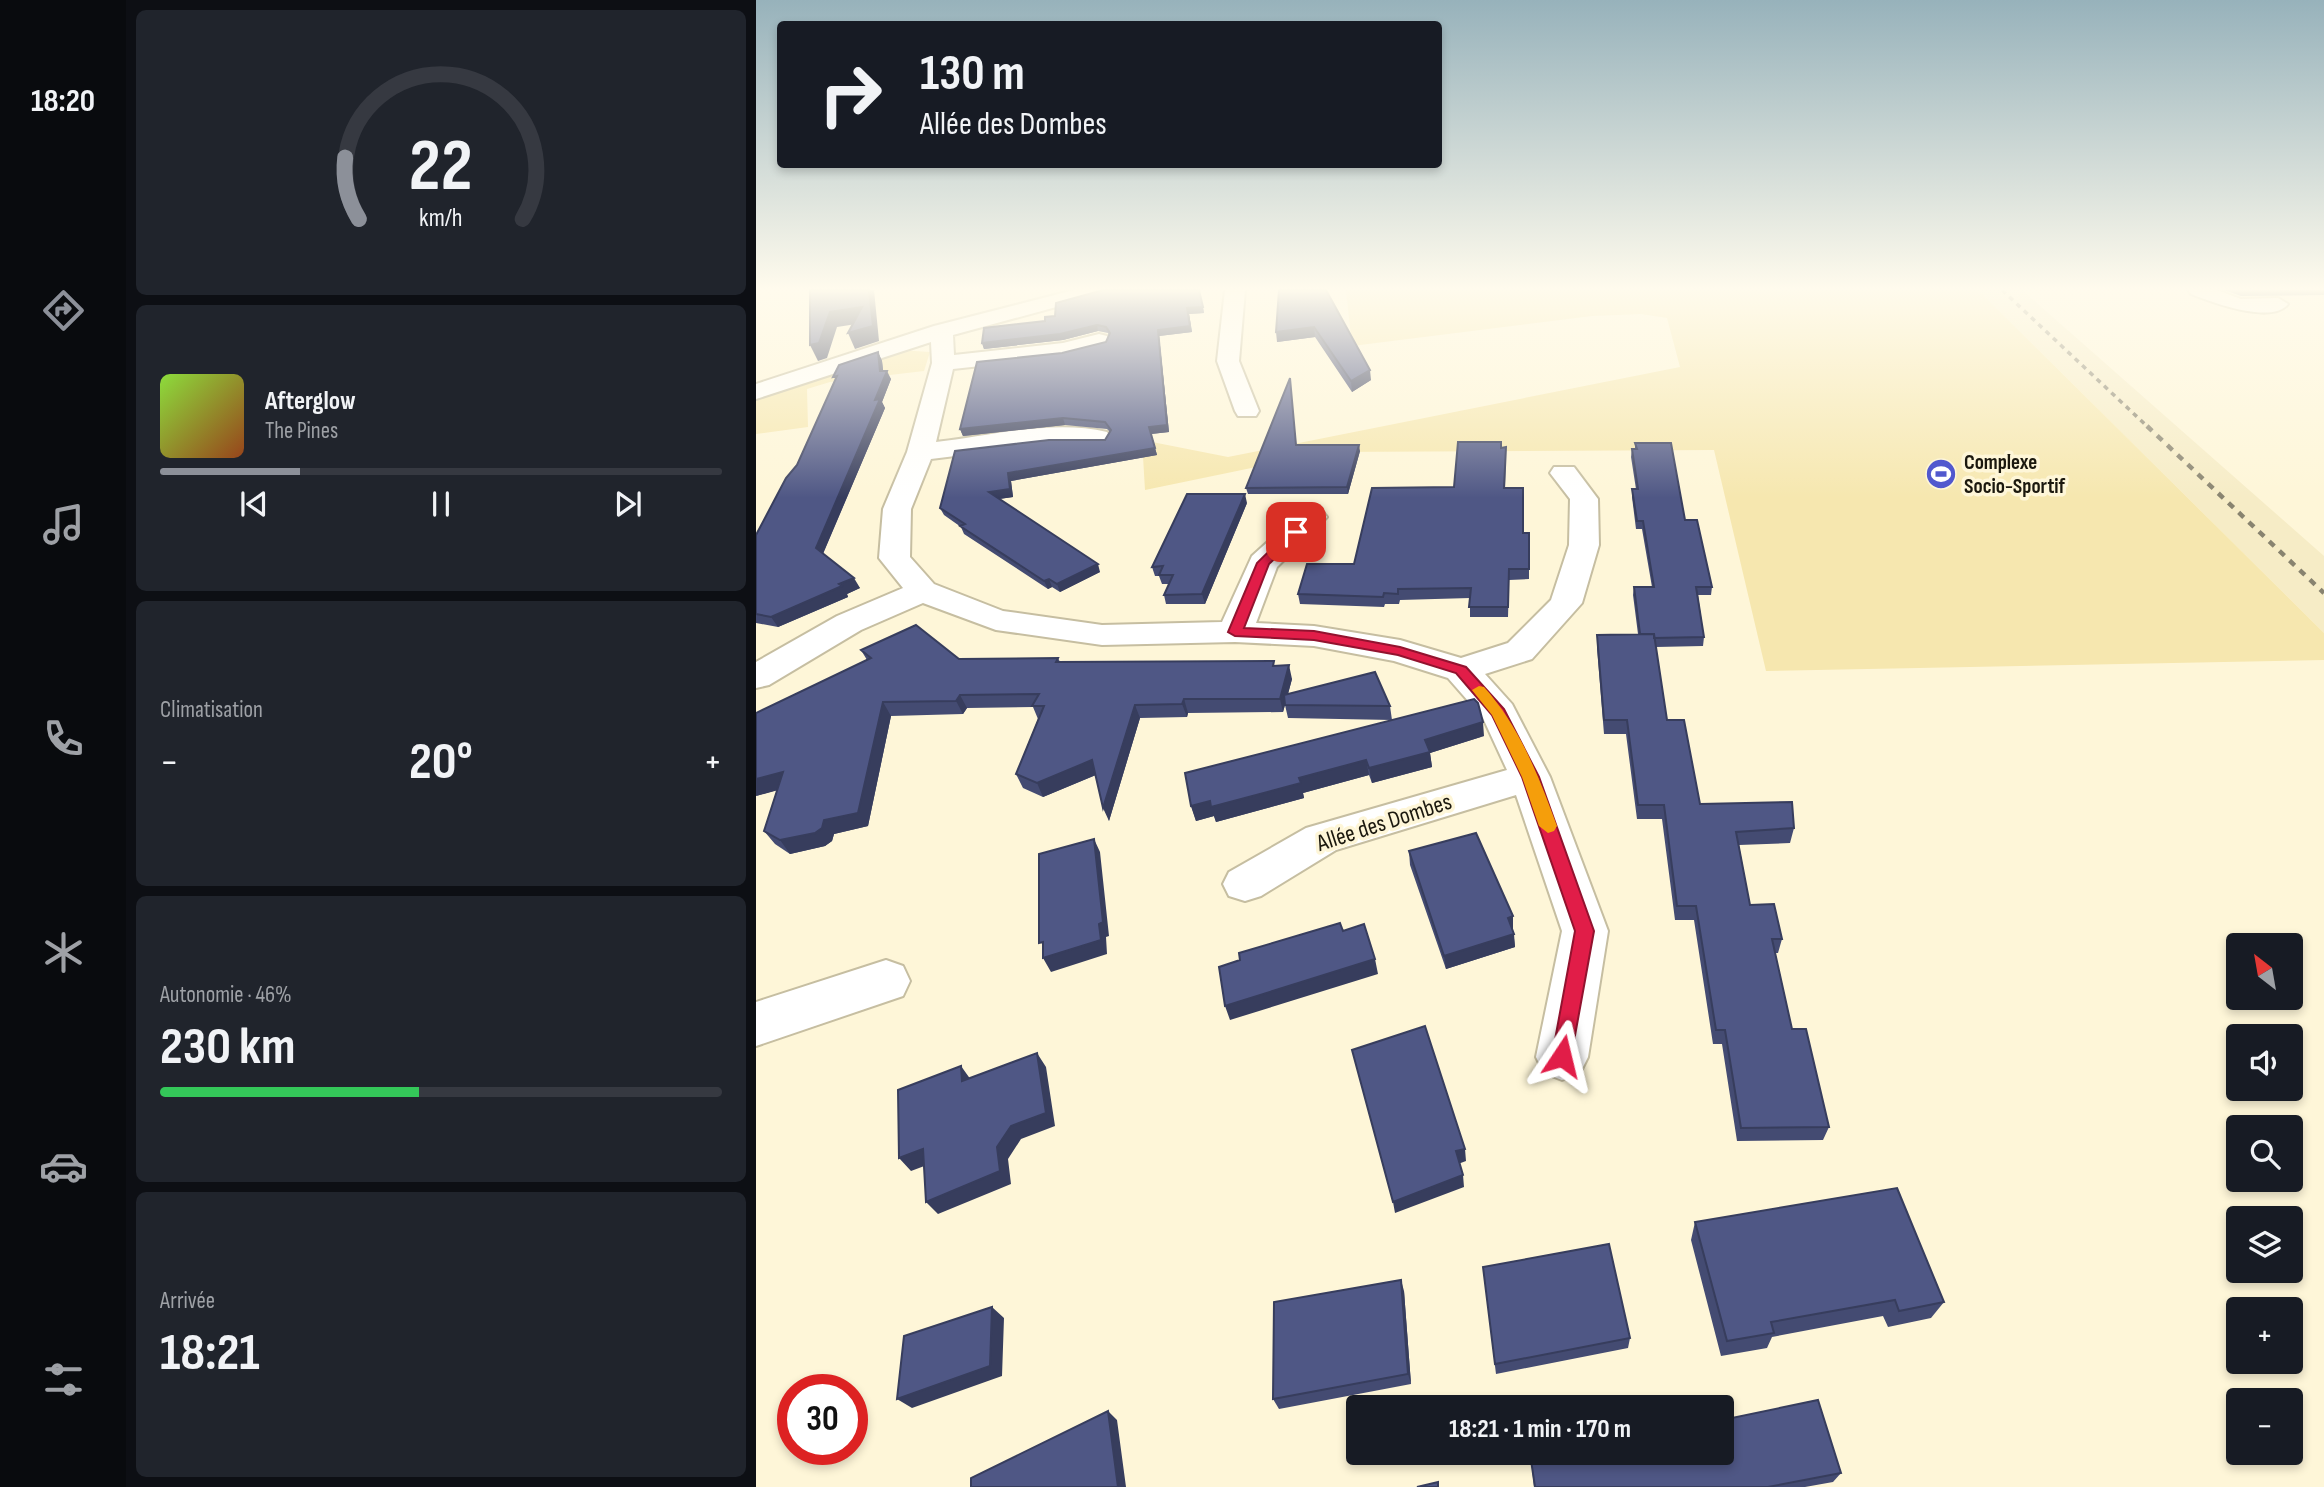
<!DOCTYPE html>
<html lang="fr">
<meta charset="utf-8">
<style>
body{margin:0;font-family:"Sofia Sans Condensed",sans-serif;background:#20242c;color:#f1f3f6;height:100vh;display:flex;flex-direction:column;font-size:26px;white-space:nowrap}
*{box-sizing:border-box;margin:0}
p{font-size:23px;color:#9ea1a6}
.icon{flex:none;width:38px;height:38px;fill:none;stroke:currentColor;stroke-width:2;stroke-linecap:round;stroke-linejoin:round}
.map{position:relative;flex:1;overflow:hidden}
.sheet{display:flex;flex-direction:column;gap:10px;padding:10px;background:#0d0f14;width:630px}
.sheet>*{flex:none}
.top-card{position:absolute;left:21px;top:21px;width:665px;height:147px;border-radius:7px;box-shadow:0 4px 10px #0003;background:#171b24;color:#f1f3f6;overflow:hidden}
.needle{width:46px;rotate:329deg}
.buttons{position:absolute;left:1470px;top:933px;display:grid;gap:14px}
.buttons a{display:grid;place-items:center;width:77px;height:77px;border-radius:7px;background:#171b24;box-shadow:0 4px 10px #0003;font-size:35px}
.speed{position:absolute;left:21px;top:1374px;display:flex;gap:14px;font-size:35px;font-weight:700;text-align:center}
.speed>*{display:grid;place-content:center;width:91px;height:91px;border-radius:50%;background:#171b24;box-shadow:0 4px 10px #0003;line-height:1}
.speed .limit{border:10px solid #d22;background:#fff;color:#111}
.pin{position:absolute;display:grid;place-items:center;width:60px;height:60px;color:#fff;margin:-30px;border-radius:14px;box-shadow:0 4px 10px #0006}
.me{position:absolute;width:77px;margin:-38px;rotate:10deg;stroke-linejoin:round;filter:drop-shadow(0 0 5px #0008)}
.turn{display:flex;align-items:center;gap:24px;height:147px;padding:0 28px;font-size:32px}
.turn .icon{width:91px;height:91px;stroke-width:2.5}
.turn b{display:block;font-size:49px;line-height:60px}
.big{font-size:52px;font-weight:700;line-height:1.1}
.sheet .widget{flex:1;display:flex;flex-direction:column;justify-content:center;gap:10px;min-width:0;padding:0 24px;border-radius:10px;background:#20242c}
.sheet .dial{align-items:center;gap:0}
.dial svg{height:182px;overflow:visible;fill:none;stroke:#363941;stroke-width:7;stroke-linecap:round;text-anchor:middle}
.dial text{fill:#f1f3f6;stroke:none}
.song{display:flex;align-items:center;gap:21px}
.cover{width:84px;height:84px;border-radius:10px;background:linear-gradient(135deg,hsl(90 70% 55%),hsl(20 70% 35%))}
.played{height:7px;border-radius:4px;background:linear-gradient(90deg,#8c9099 25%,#363941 25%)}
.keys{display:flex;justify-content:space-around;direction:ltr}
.heat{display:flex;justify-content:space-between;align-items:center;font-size:38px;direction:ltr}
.charge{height:10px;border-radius:5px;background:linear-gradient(90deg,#34c759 46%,#363941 0)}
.trip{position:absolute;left:590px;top:1395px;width:388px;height:70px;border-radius:7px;background:#171b24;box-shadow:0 4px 10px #0003;font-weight:700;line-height:70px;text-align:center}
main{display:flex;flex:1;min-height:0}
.dock{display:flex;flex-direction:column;width:126px;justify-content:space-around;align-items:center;background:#090b0e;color:#9ea1a6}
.dock .icon{width:49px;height:49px}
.dock .active{color:#8c9099}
.dock b{font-size:32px;color:#f1f3f6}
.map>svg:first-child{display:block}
.built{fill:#f6ecc6}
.green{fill:#f6e7af}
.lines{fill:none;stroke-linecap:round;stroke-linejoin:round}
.street-casing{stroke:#c6bea1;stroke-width:4}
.street{fill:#fff;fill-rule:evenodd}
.rail-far1{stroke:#88836f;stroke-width:3.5;stroke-dasharray:5 5;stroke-linecap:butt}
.rail{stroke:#88836f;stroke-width:4.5;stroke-dasharray:7 7;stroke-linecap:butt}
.wall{fill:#444b72}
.shaded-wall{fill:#373d5d}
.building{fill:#4f5785;stroke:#373d5d;stroke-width:2}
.route{fill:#e11d48;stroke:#92132f;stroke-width:2}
.slow{fill:#f59e0b}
.labels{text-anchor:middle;stroke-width:7;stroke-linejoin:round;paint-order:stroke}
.far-poi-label{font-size:21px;font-weight:bold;fill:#1b180e;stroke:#fef6d8;text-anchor:start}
.street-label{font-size:24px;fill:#1b180e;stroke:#fef6d8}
</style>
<main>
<nav class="dock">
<b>18:20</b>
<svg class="icon active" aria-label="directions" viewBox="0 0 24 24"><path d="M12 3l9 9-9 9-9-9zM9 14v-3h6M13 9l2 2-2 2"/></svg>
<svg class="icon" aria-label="music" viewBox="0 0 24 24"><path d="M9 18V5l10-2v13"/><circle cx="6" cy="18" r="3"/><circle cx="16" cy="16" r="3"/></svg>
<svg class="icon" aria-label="phone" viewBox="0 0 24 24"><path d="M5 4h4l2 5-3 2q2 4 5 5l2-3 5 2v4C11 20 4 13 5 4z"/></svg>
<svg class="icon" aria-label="climate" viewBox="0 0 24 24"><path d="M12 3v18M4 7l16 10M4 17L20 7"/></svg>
<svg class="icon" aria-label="car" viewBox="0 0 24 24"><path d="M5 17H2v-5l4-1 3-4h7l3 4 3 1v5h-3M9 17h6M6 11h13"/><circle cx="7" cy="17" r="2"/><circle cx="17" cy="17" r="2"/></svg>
<svg class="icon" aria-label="filters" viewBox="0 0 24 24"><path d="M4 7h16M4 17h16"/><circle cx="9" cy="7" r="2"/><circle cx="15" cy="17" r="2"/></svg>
</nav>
<section class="sheet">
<div class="widget dial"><svg viewBox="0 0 100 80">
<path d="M14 69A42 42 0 1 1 86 69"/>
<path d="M14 69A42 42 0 0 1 8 42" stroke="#8c9099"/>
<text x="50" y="56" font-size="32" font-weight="700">22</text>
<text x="50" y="72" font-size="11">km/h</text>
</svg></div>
<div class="widget">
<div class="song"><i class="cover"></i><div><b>Afterglow</b><p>The Pines</p></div></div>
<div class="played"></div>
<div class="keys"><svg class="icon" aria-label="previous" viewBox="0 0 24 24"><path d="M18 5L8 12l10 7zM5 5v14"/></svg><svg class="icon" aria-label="pause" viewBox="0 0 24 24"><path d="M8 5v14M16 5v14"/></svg><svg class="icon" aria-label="next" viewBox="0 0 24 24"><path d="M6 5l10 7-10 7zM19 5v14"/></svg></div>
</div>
<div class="widget"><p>Climatisation</p>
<div class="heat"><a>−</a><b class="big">20°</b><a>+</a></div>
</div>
<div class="widget"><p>Autonomie · 46%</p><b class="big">230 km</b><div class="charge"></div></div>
<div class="widget"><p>Arrivée</p><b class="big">18:21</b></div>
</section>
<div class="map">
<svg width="1568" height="1487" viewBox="0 0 1568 1487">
<rect width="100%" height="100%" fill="#fef6d8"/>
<path class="built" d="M 1222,290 L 1266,290 L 1568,556 L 1568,633 Z"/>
<path class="green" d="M 590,290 L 1222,290 L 1568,633 L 1568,660 L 1010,671 L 958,450 L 572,452 L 389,490 L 386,440 L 472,457 L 924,367 L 911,318 L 885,314 L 836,316 L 596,346 Z
M 143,350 L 174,352 L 168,371 L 74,382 L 51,389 L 52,427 L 0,434 L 0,400 Z"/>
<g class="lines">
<g class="street-casing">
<path id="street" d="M 318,290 L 351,290 L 348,294 L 197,335 L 198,355 L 307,343 L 343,334 L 351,336 L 354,341 L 351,346 L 307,357 L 197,369 L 180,442 C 234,436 297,419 351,432 L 355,438 L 351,444 L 295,444 L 175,459 L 155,509 L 154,557 L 178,584 L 247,611 L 346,625 L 466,622 L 496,556 L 546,511 L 556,508 L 566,511 L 571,517 L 521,567 L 500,623 L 558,626 L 644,640 L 705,658 L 752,643 L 795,600 L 813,545 L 814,499 L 794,473 L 798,467 L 818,467 L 842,499 L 843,545 L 826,603 L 776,659 L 729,674 L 756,704 L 794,777 L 852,931 L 832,1057 L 824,1073 L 806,1080 L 788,1073 L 780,1057 L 806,931 L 760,795 L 580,850 L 505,896 L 489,901 L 473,896 L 467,884 L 473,872 L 550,828 L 751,770 L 727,718 L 692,678 L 638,661 L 558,646 L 479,642 L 346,645 L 240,630 L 167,603 L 105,630 L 13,685 L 0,688 L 0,662 L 81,616 L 147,588 L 123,558 L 127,509 L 151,452 L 176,363 L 175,342 L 0,399 L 0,384 L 178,326 Z
M 469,290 L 489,290 L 483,361 L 503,411 L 500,416 L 482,416 L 479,411 L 461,361 Z
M 1432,290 L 1461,290 L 1485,299 L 1522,298 L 1532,304 C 1516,325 1455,302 1435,294 Z
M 130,960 L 147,966 L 154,981 L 147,996 L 0,1046 L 0,1002 Z"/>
</g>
<use href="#street" class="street"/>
<path class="rail-far1" d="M 1246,290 L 1393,428"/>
<path class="rail" d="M 1391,426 L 1568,593"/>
</g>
<path class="wall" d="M 443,290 L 448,313 L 433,314 L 436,332 L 403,336 L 413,432 L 395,434 L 401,455 L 255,481 L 257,497 L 243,499 L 344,572 L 304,592 L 296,587 L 292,589 L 208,534 L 205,527 L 188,515 L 184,508 L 349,440 L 354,432 L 351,429 L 309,425 L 207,436 L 204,429 L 306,353 L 350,342 L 353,336 L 352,333 L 342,331 L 307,340 L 228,349 L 226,343 L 289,321 Z
M 523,290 L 615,380 L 596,392 L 559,337 L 521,342 Z
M 1468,290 L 1568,290 L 1568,295 L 1485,296 Z
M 122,352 L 126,361 L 127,371 L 135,379 L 126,402 L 129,408 L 67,554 L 104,588 L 91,594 L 92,597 L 22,627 L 0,623 L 0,535 L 41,465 L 79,381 Z
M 879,443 L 929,520 L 956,587 L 955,595 L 942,595 L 948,637 L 947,646 L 900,647 L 911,720 L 944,804 L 1038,828 L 1034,843 L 983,845 L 994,905 L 1026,939 L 1022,953 L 1019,953 L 1036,1029 L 1073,1127 L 1067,1140 L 981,1141 L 966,1044 L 957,1044 L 938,920 L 919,920 L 906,819 L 881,819 L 870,734 L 848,734 L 841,648 L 841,635 L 882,634 L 877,595 L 878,587 L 896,587 L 886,529 L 880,529 L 876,497 L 876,489 L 880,489 L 875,457 L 876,449 L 879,449 Z
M 541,445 L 604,451 L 592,494 L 492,494 L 490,488 Z
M 750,447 L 749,488 L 767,533 L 773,533 L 773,579 L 753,580 L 752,617 L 714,617 L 714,598 L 644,600 L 643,604 L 629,604 L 628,607 L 544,604 L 542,594 L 598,564 L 698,487 L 746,448 Z
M 491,503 L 449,604 L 410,604 L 408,595 L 413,584 L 406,584 L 403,576 L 399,576 L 396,567 Z
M 105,650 L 203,659 L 302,658 L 304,662 L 519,665 L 536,679 L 532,694 L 634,706 L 636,720 L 532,718 L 529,705 L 527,712 L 432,713 L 431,717 L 384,718 L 353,821 L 340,775 L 287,797 L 267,788 L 260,774 L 282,719 L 277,707 L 211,708 L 207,714 L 135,716 L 112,826 L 78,834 L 76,841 L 69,846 L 34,854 L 19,844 L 8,831 L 21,790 L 0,796 L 111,660 Z
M 728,736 L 674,753 L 676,767 L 616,783 L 613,775 L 547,793 L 548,798 L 460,822 L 458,816 L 440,821 L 435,806 L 429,773 Z
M 653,851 L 757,916 L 757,930 L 759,947 L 690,969 L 654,865 Z
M 939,1222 L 1188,1302 L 1175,1318 L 1132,1327 L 1127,1316 L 1016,1337 L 1011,1348 L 965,1356 L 935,1240 Z
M 727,1267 L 874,1338 L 872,1348 L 740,1374 Z
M 648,1291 L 655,1384 L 523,1409 L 517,1399 Z
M 775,1460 L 1085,1473 L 1077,1482 L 1049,1487 L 778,1487 Z"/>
<path class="shaded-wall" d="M 113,290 L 118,290 L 123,341 L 99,349 L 92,333 L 117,326 Z
M 106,307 L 113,322 L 81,327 L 71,358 L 62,361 L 54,345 L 74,312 Z
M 447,307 L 448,313 L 433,314 L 436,332 L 403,336 L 413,432 L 395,434 L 393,427 L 402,330 L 431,308 Z
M 341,325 L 342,331 L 307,340 L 228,349 L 226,343 Z
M 558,327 L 559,337 L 521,342 L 520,332 Z
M 122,352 L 126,361 L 128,378 L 131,371 L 135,379 L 126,402 L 129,408 L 65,558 L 60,548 L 124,371 Z
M 614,370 L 615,380 L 596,392 L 595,381 Z
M 307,418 L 309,425 L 207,436 L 204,429 Z
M 603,445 L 604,451 L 592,494 L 591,487 Z
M 399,448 L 401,455 L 255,481 L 257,497 L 236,500 L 233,492 L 252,473 Z
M 489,494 L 491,503 L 449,604 L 446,594 Z
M 342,564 L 344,572 L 304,592 L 301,584 Z
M 98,578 L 104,588 L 91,594 L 92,597 L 22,627 L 15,617 Z
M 293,579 L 296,587 L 292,589 L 288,581 Z
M 533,665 L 536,679 L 527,712 L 524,699 Z
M 204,695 L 211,708 L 207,714 L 200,701 Z
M 428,699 L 432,713 L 431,717 L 426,704 Z
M 127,702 L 135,716 L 112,826 L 78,834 L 76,841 L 69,846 L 34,854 L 24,840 L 68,820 Z
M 379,705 L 384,718 L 353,821 L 347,808 Z
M 727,722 L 728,736 L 674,753 L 676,767 L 616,783 L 613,768 L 669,740 Z
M 336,760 L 342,774 L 287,797 L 281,783 Z
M 610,760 L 613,775 L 547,793 L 548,798 L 460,822 L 458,816 L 440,821 L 435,806 Z
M 27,772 L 37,786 L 0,796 L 0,779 Z
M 338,839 L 344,852 L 353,936 L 350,937 L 351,954 L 295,972 L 287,958 L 343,924 Z
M 757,916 L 757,930 L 752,931 L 752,918 Z
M 758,934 L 759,947 L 690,969 L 688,956 Z
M 619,959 L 622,974 L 474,1020 L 469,1006 Z
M 281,1053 L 290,1067 L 299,1126 L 265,1139 L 252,1159 L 255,1184 L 182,1214 L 170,1202 Z
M 205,1066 L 215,1080 L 206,1081 Z
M 167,1149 L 179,1162 L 155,1171 L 143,1158 Z
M 709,1149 L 710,1161 L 702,1164 L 700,1151 Z
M 707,1175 L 708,1187 L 639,1213 L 637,1202 Z
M 645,1280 L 648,1291 L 655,1384 L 652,1374 Z
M 236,1307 L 248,1318 L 246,1376 L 156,1408 L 141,1399 Z
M 352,1411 L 361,1420 L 370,1487 L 362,1487 Z"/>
<path class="building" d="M 54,290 L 113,290 L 117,326 L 92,333 L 106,307 L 74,312 L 63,343 L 54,345 Z
M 347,290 L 443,290 L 447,307 L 431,308 L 434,326 L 402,330 L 411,425 L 393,427 L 399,448 L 252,473 L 254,489 L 233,492 L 342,564 L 301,584 L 293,579 L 288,581 L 204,526 L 209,524 L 184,508 L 199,451 L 293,440 L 349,440 L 355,430 L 349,422 L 307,418 L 204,429 L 221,362 L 306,353 L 350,342 L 354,333 L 350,327 L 341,325 L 304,334 L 226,343 L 228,328 L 289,321 L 289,317 L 299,316 L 300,303 Z
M 523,290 L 570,290 L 614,370 L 595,381 L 558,327 L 520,332 Z
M 122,352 L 124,371 L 131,371 L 119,400 L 124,399 L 60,548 L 98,578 L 83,584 L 86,586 L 15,617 L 0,614 L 0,535 L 30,478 L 41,465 L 81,376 L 77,377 L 83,365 Z
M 534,378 L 540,445 L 603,445 L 591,487 L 490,488 Z
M 702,442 L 745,442 L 745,448 L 750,447 L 748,488 L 767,488 L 767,533 L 773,533 L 773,569 L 753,569 L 752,607 L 713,607 L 715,588 L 642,589 L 642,594 L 628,593 L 627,597 L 542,594 L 551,564 L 598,564 L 616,488 L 698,487 Z
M 879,443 L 915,443 L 929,520 L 941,520 L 956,587 L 940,587 L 948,637 L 898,638 L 898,634 L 884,634 L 878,587 L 898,587 L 887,521 L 881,521 L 876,489 L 882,489 L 876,449 L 881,449 Z
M 431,494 L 489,494 L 446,594 L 408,595 L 417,575 L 403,575 L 407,566 L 396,567 Z
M 160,625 L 203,659 L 302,658 L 300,662 L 518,661 L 517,666 L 533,665 L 524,699 L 428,699 L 426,704 L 379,705 L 347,808 L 336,760 L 281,783 L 260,774 L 288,706 L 276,706 L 283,694 L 204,695 L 200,701 L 127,702 L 102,813 L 68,820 L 66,828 L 59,833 L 24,840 L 8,831 L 27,772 L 0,779 L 0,713 L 115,658 L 105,650 Z
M 898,634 L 911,720 L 928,720 L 944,804 L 1036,802 L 1038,828 L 980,832 L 994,905 L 1018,904 L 1026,939 L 1016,939 L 1036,1029 L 1050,1029 L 1073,1127 L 985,1128 L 969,1030 L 960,1030 L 940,906 L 921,906 L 908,805 L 882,805 L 871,720 L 848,720 L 841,635 Z
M 619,672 L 634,706 L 529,705 L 528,695 Z
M 718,699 L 722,703 L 727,722 L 669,740 L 674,752 L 613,768 L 610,760 L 543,778 L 545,783 L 455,807 L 454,801 L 435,806 L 429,773 Z
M 720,833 L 757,916 L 752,918 L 758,934 L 688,956 L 653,851 Z
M 338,839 L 347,922 L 343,924 L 345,940 L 287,958 L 287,942 L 283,943 L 283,854 Z
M 584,923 L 587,931 L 608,924 L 619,959 L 469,1006 L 463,967 L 484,960 L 483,953 Z
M 669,1026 L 709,1149 L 700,1151 L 707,1175 L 637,1202 L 596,1050 Z
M 281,1053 L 290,1113 L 255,1126 L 241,1147 L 244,1171 L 170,1202 L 167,1149 L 143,1158 L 142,1090 L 205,1066 L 206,1081 Z
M 1141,1188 L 1188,1302 L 1143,1311 L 1139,1300 L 1015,1322 L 1018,1333 L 971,1341 L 939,1222 Z
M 853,1244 L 874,1338 L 739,1364 L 727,1267 Z
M 645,1280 L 652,1374 L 517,1399 L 518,1302 Z
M 236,1307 L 234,1366 L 141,1399 L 148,1336 Z
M 1062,1400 L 1085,1473 L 1012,1487 L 779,1487 L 775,1460 L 809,1452 L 966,1452 L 966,1420 Z
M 352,1411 L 362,1487 L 215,1487 L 215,1478 Z
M 682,1482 L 682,1487 L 661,1487 Z"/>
<linearGradient id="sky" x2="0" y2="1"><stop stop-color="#97b2bb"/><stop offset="0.58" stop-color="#fffbed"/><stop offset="1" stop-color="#fffbed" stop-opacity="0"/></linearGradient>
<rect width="1568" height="498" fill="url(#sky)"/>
<path class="route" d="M 535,530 L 546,532 L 513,564 L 488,628 L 558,631 L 644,647 L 710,667 L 748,709 L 783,777 L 838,931 L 814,1063 L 806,1066 L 799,1063 L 796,1056 L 819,931 L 766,777 L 736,715 L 700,673 L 642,655 L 558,640 L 479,636 L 472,632 L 501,563 Z"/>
<path class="slow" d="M 723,686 L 728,687 C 764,727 783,777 801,826 L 798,831 L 792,833 L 783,826 L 766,777 L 736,715 L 716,690 Z"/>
<defs>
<g id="stadium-disc" transform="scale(1.575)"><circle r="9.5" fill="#5158ce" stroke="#fef6d8"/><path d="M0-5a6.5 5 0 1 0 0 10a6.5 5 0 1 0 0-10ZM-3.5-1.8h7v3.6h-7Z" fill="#fff"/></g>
</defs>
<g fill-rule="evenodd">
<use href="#stadium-disc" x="1185" y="474"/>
</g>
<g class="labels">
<g class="far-poi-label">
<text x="1208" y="469">Complexe<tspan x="1208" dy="24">Socio-Sportif</tspan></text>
</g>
<g class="street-label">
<text transform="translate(628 822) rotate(-18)" y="8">Allée des Dombes</text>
</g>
</g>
</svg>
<div class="buttons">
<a><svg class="needle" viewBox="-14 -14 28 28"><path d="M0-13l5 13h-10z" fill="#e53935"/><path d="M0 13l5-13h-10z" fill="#9ea1a6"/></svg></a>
<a><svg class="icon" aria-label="sound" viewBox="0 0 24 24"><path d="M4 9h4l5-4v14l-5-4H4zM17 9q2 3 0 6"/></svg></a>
<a><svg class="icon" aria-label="search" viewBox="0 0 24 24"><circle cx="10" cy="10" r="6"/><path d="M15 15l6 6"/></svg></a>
<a><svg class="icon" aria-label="layers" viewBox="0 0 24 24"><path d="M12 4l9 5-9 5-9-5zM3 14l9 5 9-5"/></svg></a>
<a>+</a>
<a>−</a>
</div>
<div class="speed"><div class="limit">30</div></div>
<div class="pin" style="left:540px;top:532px;background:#d93025"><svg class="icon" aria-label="arrive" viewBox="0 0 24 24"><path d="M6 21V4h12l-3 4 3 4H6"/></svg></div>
<svg class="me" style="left:806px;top:1056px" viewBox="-20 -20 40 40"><path d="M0-17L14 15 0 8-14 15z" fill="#e11d48" stroke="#fff" stroke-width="4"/></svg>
<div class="trip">18:21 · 1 min · 170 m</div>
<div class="top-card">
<div class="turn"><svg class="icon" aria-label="right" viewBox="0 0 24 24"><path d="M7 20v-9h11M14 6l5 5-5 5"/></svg><div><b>130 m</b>Allée des Dombes</div></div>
</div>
</div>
</main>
